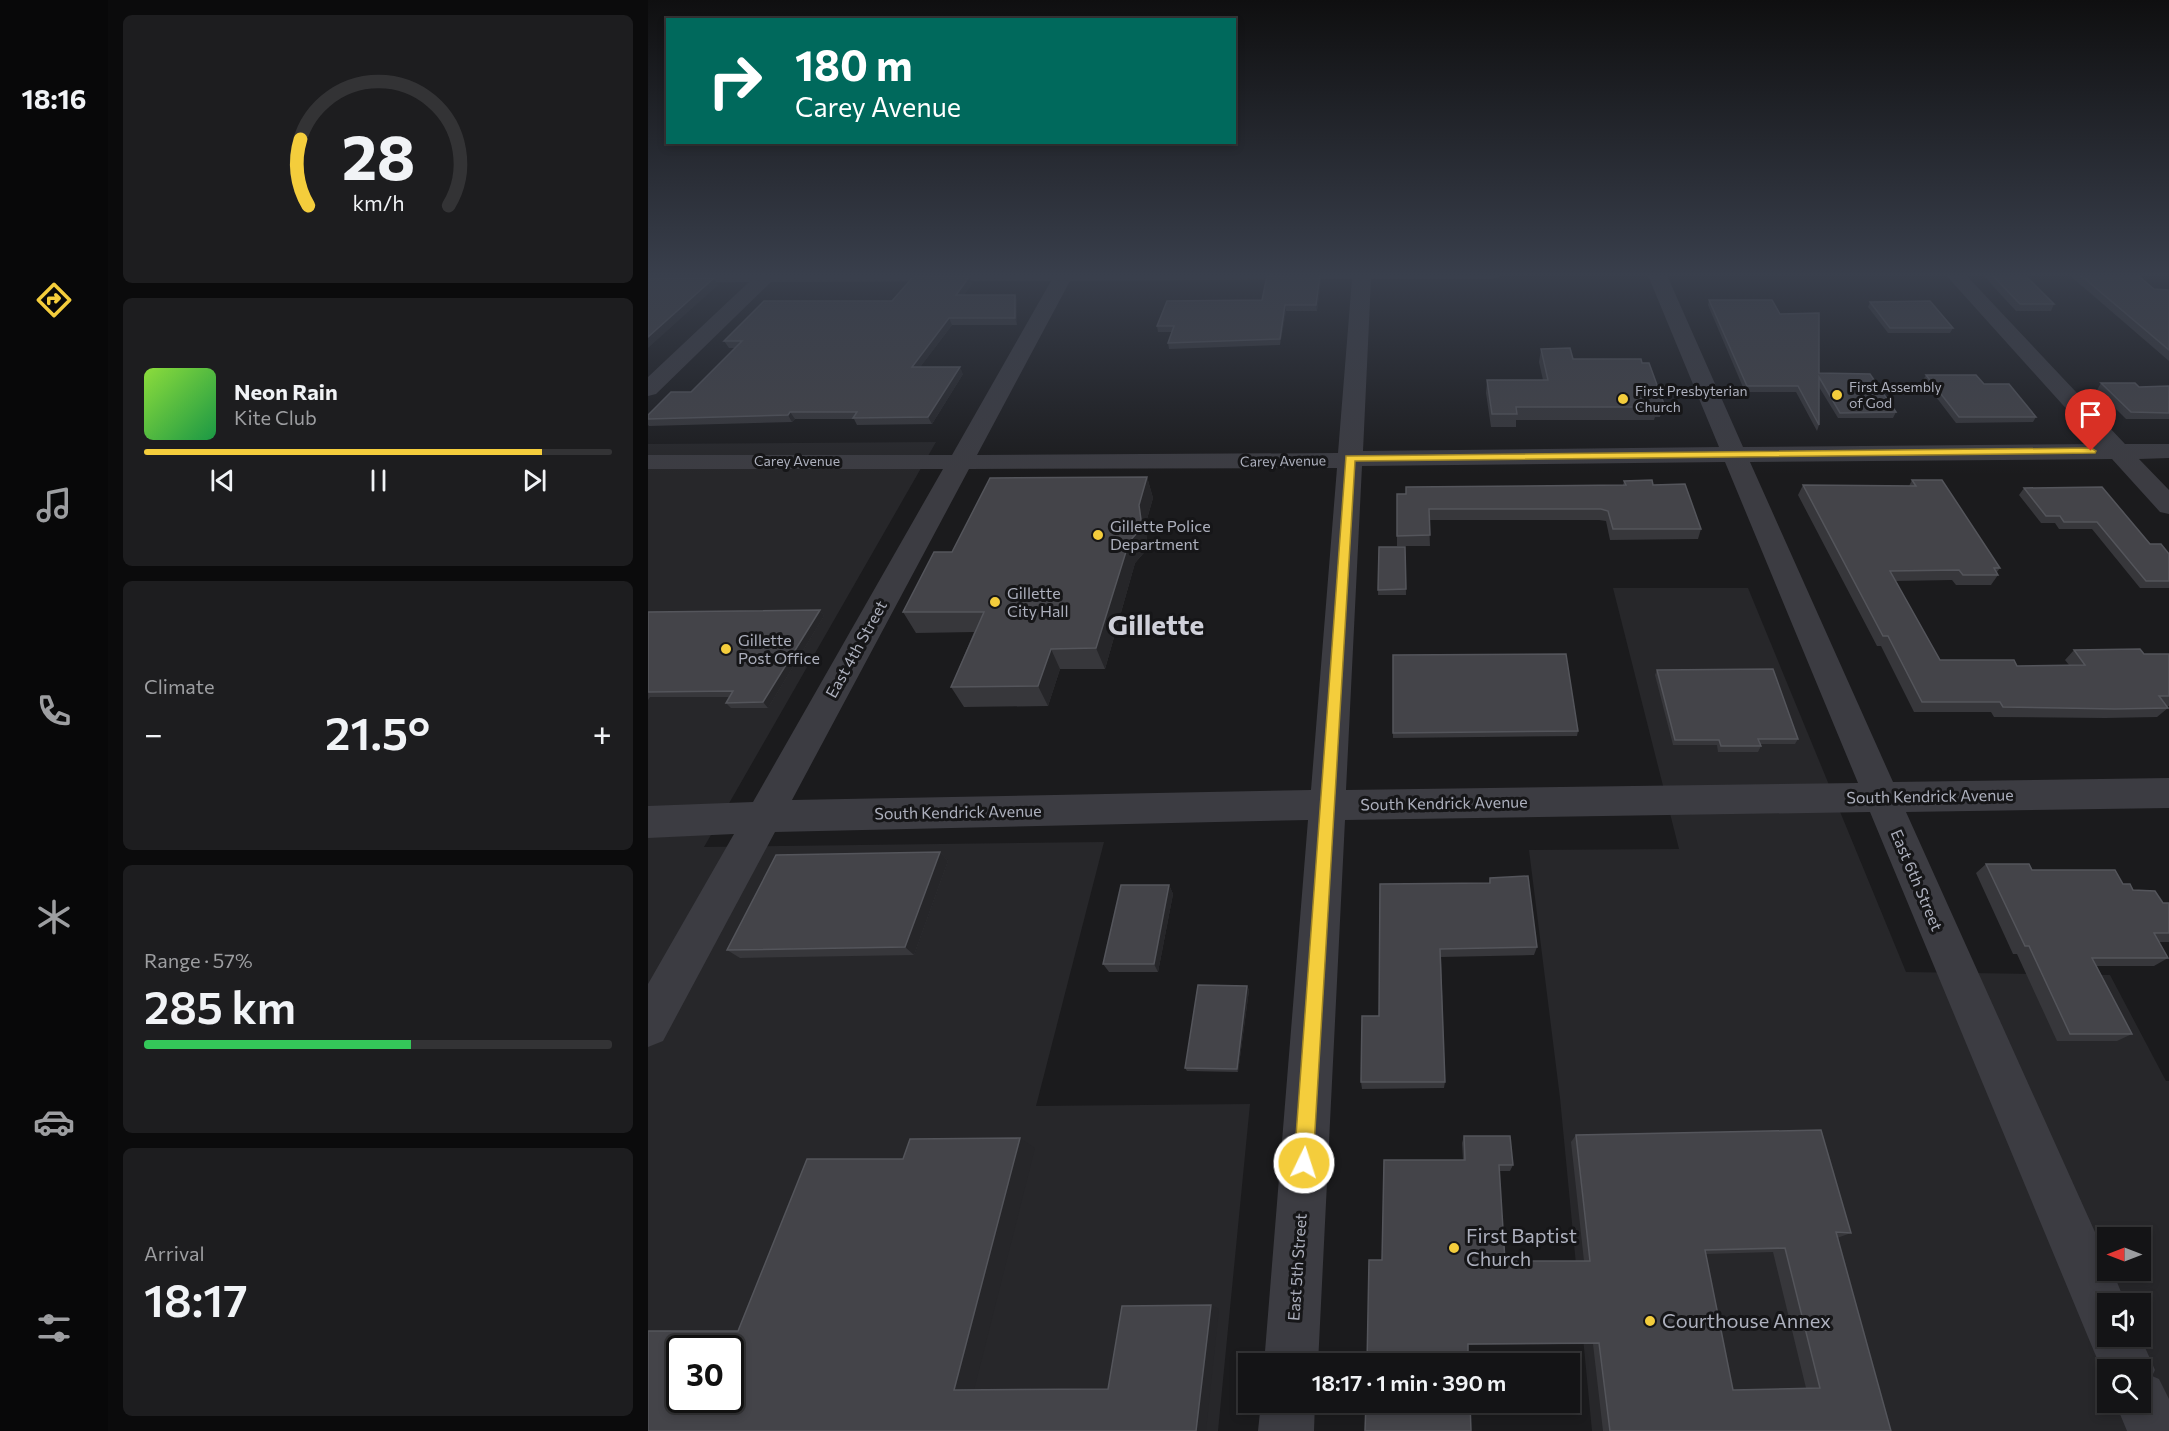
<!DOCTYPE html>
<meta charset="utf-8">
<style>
body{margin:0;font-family:Commissioner,sans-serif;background:#1d1d1f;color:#f1f3f6;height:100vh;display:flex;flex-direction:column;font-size:22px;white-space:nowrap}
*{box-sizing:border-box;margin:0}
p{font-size:20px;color:#9d9ea1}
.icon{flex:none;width:33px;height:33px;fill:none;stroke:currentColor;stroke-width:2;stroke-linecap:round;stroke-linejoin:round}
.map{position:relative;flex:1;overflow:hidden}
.drawer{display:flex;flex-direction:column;gap:15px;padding:15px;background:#0b0b0c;width:540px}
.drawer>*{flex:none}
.top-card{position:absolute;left:18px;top:18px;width:570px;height:126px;border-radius:0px;box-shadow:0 3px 9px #0003,0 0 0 2px #333335;background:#00695c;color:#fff;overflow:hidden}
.needle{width:39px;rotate:270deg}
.buttons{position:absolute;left:1449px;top:1227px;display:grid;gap:12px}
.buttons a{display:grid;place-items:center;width:54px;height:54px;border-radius:0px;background:#141416;box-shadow:0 3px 9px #0003,0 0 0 2px #333335;font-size:30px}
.speed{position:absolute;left:18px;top:1335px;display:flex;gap:12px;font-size:30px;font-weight:700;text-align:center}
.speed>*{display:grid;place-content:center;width:78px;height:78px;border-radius:50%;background:#141416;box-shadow:0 3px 9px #0003,0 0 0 2px #333335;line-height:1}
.speed .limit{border:3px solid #111;border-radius:9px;background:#fff;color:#111}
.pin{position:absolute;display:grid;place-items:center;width:51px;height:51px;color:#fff;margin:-62px -26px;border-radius:50% 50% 50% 0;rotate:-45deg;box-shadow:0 0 6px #0007}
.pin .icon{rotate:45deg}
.me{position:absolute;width:66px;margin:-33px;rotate:4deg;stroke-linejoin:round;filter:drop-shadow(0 0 4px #0008)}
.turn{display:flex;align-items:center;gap:21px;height:126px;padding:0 30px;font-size:27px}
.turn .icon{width:78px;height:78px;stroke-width:2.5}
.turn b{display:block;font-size:42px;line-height:51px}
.big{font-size:45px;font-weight:600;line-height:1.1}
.drawer .tile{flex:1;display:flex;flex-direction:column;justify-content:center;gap:9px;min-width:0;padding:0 21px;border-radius:9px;background:#1d1d1f}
.drawer .dial{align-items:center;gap:0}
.dial svg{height:156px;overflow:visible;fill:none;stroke:#333335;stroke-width:7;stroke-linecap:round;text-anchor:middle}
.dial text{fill:#f1f3f6;stroke:none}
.song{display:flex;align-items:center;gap:18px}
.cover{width:72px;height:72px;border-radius:9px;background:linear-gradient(135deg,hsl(90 70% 55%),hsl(140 70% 35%))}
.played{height:6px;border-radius:3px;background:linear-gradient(90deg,#f4cd3c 85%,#333335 85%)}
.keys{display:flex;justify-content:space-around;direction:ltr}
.heat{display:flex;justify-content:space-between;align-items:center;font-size:33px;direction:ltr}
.charge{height:9px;border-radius:4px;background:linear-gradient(90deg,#34c759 57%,#333335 0)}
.trip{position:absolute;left:590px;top:1353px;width:342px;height:60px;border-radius:0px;background:#141416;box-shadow:0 3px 9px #0003,0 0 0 2px #333335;font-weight:600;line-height:60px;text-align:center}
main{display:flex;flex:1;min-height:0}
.menu{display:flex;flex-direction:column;width:108px;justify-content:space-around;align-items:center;background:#080809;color:#9d9ea1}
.menu .icon{width:42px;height:42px}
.menu .on{color:#f4cd3c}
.menu b{font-size:27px;color:#f1f3f6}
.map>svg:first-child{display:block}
.built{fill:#27272a;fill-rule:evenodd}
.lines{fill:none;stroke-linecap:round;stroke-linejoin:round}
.minor{fill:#3c3c42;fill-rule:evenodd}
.wall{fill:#37373b;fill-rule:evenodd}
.shaded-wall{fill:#262629}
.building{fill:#444449;stroke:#54555b;stroke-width:1.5;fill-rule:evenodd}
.route{fill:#f4cd3c;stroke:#9f8527;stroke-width:1.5}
.poi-dot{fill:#f4cd3c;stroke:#161618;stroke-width:2}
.labels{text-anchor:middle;stroke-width:6;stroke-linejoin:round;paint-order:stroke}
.far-poi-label{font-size:14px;fill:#adb0bd;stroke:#161618;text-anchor:start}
.far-street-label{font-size:14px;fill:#adb0bd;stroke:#161618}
.poi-label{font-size:16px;fill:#adb0bd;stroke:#161618;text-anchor:start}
.street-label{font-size:16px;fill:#adb0bd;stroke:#161618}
.near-poi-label{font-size:20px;fill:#adb0bd;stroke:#161618;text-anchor:start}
.town-label{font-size:28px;font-weight:bold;fill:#cfd0d9;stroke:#161618}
</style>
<main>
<nav class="menu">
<b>18:16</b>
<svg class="icon on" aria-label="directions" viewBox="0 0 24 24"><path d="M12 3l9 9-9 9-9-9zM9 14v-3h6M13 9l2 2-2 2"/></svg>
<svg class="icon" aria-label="music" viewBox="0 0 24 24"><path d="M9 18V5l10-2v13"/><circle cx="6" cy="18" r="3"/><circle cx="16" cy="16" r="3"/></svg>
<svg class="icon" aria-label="phone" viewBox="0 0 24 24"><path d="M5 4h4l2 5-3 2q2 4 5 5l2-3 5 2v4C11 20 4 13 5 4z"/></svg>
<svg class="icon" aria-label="climate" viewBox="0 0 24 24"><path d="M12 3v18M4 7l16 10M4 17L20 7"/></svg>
<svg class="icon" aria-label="car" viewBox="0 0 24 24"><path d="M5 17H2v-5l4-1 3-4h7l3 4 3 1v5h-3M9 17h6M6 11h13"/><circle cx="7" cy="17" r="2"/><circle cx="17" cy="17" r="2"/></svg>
<svg class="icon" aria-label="filters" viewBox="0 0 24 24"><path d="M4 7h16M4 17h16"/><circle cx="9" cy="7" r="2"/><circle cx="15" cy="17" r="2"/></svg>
</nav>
<section class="drawer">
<div class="tile dial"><svg viewBox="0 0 100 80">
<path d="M14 69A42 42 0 1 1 86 69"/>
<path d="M14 69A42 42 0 0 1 10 35" stroke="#f4cd3c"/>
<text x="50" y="56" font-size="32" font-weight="700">28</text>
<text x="50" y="72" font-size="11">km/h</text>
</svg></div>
<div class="tile">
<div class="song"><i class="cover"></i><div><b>Neon Rain</b><p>Kite Club</p></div></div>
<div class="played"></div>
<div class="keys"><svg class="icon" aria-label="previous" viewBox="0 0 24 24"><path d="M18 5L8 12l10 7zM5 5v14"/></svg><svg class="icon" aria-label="pause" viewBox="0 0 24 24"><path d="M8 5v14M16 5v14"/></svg><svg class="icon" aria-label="next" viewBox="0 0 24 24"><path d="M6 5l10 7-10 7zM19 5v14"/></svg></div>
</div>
<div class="tile"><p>Climate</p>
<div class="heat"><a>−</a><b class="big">21.5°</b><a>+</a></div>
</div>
<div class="tile"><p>Range · 57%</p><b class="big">285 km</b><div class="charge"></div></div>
<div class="tile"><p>Arrival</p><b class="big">18:17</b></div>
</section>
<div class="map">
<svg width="1521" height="1431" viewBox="0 0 1521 1431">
<rect width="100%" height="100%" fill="#1b1b1d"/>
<path class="built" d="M 288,442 L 56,847 L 456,842 L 388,1106 L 602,1104 L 570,1431 L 0,1431 L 0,444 ZM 32,1348 L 82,1348 L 82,1400 L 32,1400 Z
M 965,588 L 1100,588 L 1258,972 L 1462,975 L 1518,1081 L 1521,1081 L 1521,1431 L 944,1431 L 912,1098 L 881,850 L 1031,849 ZM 1460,1238 L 1492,1238 L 1492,1270 L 1460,1270 ZM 1460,1304 L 1492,1304 L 1492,1336 L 1460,1336 ZM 1460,1370 L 1492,1370 L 1492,1402 L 1460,1402 Z"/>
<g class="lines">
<path class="minor" d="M 0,273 L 853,273 L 851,277 L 844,279 L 723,279 L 715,451 L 1071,447 L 999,273 L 1018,273 L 1095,447 L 1450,444 L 1296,273 L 1316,273 L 1477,444 L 1521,444 L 1521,458 L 1491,459 L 1521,490 L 1521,514 L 1512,512 L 1464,459 L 1102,462 L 1245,782 L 1521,778 L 1521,808 L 1258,812 L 1460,1261 L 1460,1270 L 1464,1270 L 1478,1304 L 1460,1304 L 1460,1336 L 1492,1336 L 1507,1370 L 1504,1376 L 1511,1379 L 1521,1399 L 1521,1431 L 1479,1431 L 1467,1402 L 1492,1402 L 1492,1370 L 1460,1370 L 1460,1385 L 1222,812 L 697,820 L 670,1364 L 616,1364 L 660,820 L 127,832 L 15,1041 L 0,1047 L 0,984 L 86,834 L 0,838 L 0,806 L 105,802 L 295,469 L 0,469 L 0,455 L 304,455 L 403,281 L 123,282 L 8,394 L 0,396 L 0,377 L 101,282 L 0,283 ZM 704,279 L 690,453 L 329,455 L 422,281 ZM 1077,462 L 1210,783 L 698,790 L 714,466 ZM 689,468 L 663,790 L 144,800 L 321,469 Z
M 613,1402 L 667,1402 L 666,1431 L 610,1431 Z"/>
</g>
<path class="wall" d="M 1333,273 L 1375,273 L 1406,304 L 1403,311 L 1368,311 Z
M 1419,273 L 1487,273 L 1506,289 L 1521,290 L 1521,361 Z
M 673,281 L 669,311 L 638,311 L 632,345 L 521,349 L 520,343 L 524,332 L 510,332 L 509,326 L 614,300 Z
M 324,284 L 316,295 L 367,295 L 369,301 L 369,325 L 304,325 L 272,367 L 315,374 L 284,424 L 209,425 L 206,419 L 147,419 L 144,422 L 1,426 L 0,425 L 0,415 L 43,392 L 87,348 L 81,348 L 76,341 L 244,301 Z
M 1061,300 L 1132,314 L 1171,373 L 1248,412 L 1245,418 L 1190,418 L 1171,387 L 1171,425 L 1169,431 L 1148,392 L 1097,392 L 1060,305 Z
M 1222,302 L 1305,328 L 1302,333 L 1240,333 L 1220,307 Z
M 893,349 L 925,359 L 994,363 L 1016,404 L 1012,417 L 1007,417 L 1006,420 L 868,420 L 868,427 L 843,427 L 838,393 L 839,380 L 895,380 L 891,362 Z
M 1278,375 L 1336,384 L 1388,417 L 1385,422 L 1308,423 L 1275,380 Z
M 1453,383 L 1491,387 L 1521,386 L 1521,419 L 1478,419 L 1449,390 Z
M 499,477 L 505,498 L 497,526 L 500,548 L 487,563 L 457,669 L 412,669 L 400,706 L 316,707 L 303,687 L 326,632 L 268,633 L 255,612 L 304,552 Z
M 1264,480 L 1352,568 L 1349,572 L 1350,575 L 1343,585 L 1308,585 L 1304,580 L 1247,581 L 1292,660 L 1369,666 L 1421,665 L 1417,660 L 1426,650 L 1496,654 L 1521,654 L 1521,706 L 1519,706 L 1520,708 L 1509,717 L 1457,718 L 1346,717 L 1343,712 L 1266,712 L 1233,646 L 1229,646 L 1150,495 L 1155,485 L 1261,486 Z
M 976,481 L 1005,485 L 1053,529 L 1050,539 L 962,540 L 958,521 L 951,520 L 781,520 L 782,546 L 749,546 L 749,494 L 975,485 Z
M 1376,488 L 1502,544 L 1521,554 L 1521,588 L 1492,588 L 1444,529 L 1411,529 L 1407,523 L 1393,523 L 1371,495 Z
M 731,547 L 757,547 L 758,595 L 730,595 Z
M 172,610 L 176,616 L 120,708 L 83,708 L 78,703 L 81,697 L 2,697 L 0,700 L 0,612 Z
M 745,655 L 930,731 L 929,736 L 745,738 Z
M 1009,670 L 1150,739 L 1147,744 L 1112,744 L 1113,746 L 1110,752 L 1070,752 L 1069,745 L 1025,745 L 1007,675 Z
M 292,852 L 300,861 L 266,955 L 92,958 L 79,950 Z
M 1338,864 L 1475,884 L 1485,890 L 1515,903 L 1521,903 L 1521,942 L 1511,942 L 1520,958 L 1506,966 L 1448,966 L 1484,1034 L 1469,1041 L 1409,1041 L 1369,954 L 1365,954 L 1328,873 Z
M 842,878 L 889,947 L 886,955 L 793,957 L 797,1082 L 796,1088 L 714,1089 L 713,1082 L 731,1016 L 841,883 Z
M 521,885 L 525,894 L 510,972 L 461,972 L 455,964 Z
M 599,986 L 601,990 L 590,1072 L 539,1071 L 537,1068 Z
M 928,1135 L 1203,1233 L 1189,1238 L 1243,1431 L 955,1431 L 945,1344 L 820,1345 L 734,1260 L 815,1160 L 814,1143 L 816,1136 L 865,1165 L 862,1171 L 851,1171 L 857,1261 L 936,1261 L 923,1142 ZM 1125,1252 L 1158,1388 L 1085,1390 L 1058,1254 Z"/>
<path class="shaded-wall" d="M 672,275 L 673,281 L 669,311 L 668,305 Z
M 321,277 L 324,284 L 311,302 L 308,295 Z
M 66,278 L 70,285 L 0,348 L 0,337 Z
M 367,295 L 369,301 L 369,325 L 367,318 Z
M 637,305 L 638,311 L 632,345 L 632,339 Z
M 301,318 L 304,325 L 267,374 L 264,367 Z
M 312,367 L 315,374 L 284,424 L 280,417 Z
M 142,412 L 147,419 L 144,422 L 140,415 Z
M 499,477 L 505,498 L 497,526 L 500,548 L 487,563 L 457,669 L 448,648 Z
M 172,610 L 176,616 L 120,708 L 115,702 Z
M 403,649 L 412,669 L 400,706 L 390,686 Z
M 292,852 L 300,861 L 266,955 L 257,947 Z
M 521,885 L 525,894 L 510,972 L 506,964 Z
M 599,986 L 601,990 L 590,1072 L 589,1069 Z
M 372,1138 L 387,1148 L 326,1390 L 306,1390 Z
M 563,1305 L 571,1309 L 558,1431 L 548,1431 Z"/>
<path class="building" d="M 1342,273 L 1375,273 L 1406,304 L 1372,304 Z
M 1430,273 L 1487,273 L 1506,289 L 1521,290 L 1521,350 Z
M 672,275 L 668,305 L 637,305 L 632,339 L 520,343 L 526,326 L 509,326 L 519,301 L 614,300 L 619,276 Z
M 265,277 L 321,277 L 308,295 L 367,295 L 367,318 L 301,318 L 264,367 L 312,367 L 280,417 L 205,418 L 209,412 L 142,412 L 140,415 L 0,419 L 0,415 L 23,392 L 43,392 L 94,341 L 76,341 L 116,301 L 244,301 Z
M 66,278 L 0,337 L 0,279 Z
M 1061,300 L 1124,300 L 1132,314 L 1171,313 L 1171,373 L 1222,374 L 1248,412 L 1192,413 L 1171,377 L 1171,425 L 1150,386 L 1099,386 Z
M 1282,301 L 1305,328 L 1242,328 L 1222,302 Z
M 922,348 L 925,359 L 993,359 L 994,363 L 1001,363 L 1016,404 L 1009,404 L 1010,407 L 868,407 L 869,414 L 844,414 L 839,380 L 900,380 L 893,349 Z
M 1278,375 L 1328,375 L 1336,384 L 1361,384 L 1388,417 L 1311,417 Z
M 1453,383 L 1487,383 L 1491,387 L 1521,386 L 1521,413 L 1483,412 Z
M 499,477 L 491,505 L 494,527 L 481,542 L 448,648 L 403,649 L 390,686 L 303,687 L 336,612 L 255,612 L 286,552 L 304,552 L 342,478 Z
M 1004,480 L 1005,485 L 1037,484 L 1053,529 L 965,529 L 960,511 L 953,509 L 781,509 L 782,535 L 749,536 L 749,494 L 758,494 L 758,487 L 978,485 L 976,481 Z
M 1264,480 L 1294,480 L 1352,568 L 1346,568 L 1350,575 L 1315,575 L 1311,570 L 1242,571 L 1292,660 L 1366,660 L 1369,666 L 1437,665 L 1426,650 L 1492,649 L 1496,654 L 1521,654 L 1521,696 L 1511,696 L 1520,708 L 1467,709 L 1355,707 L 1352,702 L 1274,702 L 1240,636 L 1235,636 L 1155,485 L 1268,486 Z
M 1454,487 L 1502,544 L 1513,544 L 1521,554 L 1521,581 L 1498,581 L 1449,522 L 1416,522 L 1412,516 L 1398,516 L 1376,488 Z
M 731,547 L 757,547 L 758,589 L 730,590 Z
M 172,610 L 115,702 L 78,703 L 85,691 L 0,692 L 0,612 Z
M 918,654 L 930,731 L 745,733 L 745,655 Z
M 1125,669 L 1150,739 L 1110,739 L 1113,746 L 1073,746 L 1071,740 L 1027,740 L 1009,670 Z
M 292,852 L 257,947 L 79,950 L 128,855 Z
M 1338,864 L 1381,864 L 1384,870 L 1467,870 L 1475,884 L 1482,884 L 1485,890 L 1507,891 L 1515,903 L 1521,903 L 1521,933 L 1506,933 L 1520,958 L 1444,958 L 1484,1034 L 1422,1034 L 1381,946 L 1377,946 Z
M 880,876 L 889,947 L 792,949 L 797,1082 L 713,1082 L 714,1016 L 731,1016 L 732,884 L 842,883 L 842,878 Z
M 473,885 L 521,885 L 506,964 L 455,964 Z
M 550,985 L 599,986 L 589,1069 L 537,1068 Z
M 1173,1130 L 1203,1233 L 1188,1232 L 1243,1431 L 962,1431 L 951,1343 L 820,1344 L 820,1364 L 719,1364 L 721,1260 L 734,1260 L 736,1160 L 817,1160 L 816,1136 L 862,1136 L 865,1165 L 851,1165 L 857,1261 L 942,1261 L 928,1135 ZM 1137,1248 L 1172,1388 L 1085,1390 L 1057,1250 Z
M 372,1138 L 306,1390 L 460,1389 L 474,1306 L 563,1305 L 548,1431 L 0,1431 L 0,1331 L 90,1331 L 159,1159 L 255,1159 L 262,1139 ZM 32,1348 L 82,1348 L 82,1400 L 32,1400 Z
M 718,1402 L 822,1402 L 823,1431 L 717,1431 Z"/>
<linearGradient id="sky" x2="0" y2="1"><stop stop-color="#0f0f10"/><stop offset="0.58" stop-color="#393f4c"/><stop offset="1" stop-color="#393f4c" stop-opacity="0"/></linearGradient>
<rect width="1521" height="474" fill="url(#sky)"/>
<path class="route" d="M 1443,448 L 1448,451 L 1447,453 L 707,461 L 665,1163 L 662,1170 L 656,1173 L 649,1170 L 646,1163 L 698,456 Z"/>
<g class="poi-dot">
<circle cx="1189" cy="395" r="6"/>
<circle cx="975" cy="399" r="6"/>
<circle cx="450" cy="535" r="6"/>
<circle cx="347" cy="602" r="6"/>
<circle cx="78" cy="649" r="6"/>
<circle cx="806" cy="1248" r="6"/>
<circle cx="1002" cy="1321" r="6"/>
</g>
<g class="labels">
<g class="far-poi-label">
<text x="1201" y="392">First Assembly<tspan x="1201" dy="16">of God</tspan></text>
<text x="987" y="396">First Presbyterian<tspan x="987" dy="16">Church</tspan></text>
</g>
<g class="far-street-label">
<text x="149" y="466">Carey Avenue</text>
<text transform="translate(635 461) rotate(-1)" y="5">Carey Avenue</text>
</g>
<g class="poi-label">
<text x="462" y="532">Gillette Police<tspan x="462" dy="18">Department</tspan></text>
<text x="359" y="599">Gillette<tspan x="359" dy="18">City Hall</tspan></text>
<text x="90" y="646">Gillette<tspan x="90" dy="18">Post Office</tspan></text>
</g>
<g class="street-label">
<text transform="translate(208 649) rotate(-61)" y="6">East 4th Street</text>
<text transform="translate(1282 796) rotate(-1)" y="6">South Kendrick Avenue</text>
<text transform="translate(796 803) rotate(-1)" y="6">South Kendrick Avenue</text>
<text transform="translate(310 812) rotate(-1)" y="6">South Kendrick Avenue</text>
<text transform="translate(1269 880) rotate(67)" y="6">East 6th Street</text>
<text transform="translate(649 1267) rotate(-86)" y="6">East 5th Street</text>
</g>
<g class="near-poi-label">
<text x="818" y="1243">First Baptist<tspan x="818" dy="23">Church</tspan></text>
<text x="1014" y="1328">Courthouse Annex</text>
</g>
<g class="town-label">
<text x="508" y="635">Gillette</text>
</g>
</g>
</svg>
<div class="buttons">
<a><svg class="needle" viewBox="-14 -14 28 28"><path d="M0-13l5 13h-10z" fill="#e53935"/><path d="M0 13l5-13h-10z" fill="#9d9ea1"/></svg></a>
<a><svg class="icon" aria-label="sound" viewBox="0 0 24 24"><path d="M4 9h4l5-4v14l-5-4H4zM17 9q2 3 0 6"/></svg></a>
<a><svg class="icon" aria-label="search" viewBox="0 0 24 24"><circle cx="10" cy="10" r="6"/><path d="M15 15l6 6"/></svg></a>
</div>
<div class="speed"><div class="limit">30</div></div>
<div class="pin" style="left:1443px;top:451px;background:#d93025"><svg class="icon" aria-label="arrive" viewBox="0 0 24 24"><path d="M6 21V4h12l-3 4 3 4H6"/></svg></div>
<svg class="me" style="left:656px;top:1163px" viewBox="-20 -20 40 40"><circle r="17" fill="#f4cd3c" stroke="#fff" stroke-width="3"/><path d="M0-11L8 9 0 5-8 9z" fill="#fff"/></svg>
<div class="trip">18:17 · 1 min · 390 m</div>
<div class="top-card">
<div class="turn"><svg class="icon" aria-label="right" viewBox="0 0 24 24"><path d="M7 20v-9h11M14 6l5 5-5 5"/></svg><div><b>180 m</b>Carey Avenue</div></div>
</div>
</div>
</main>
